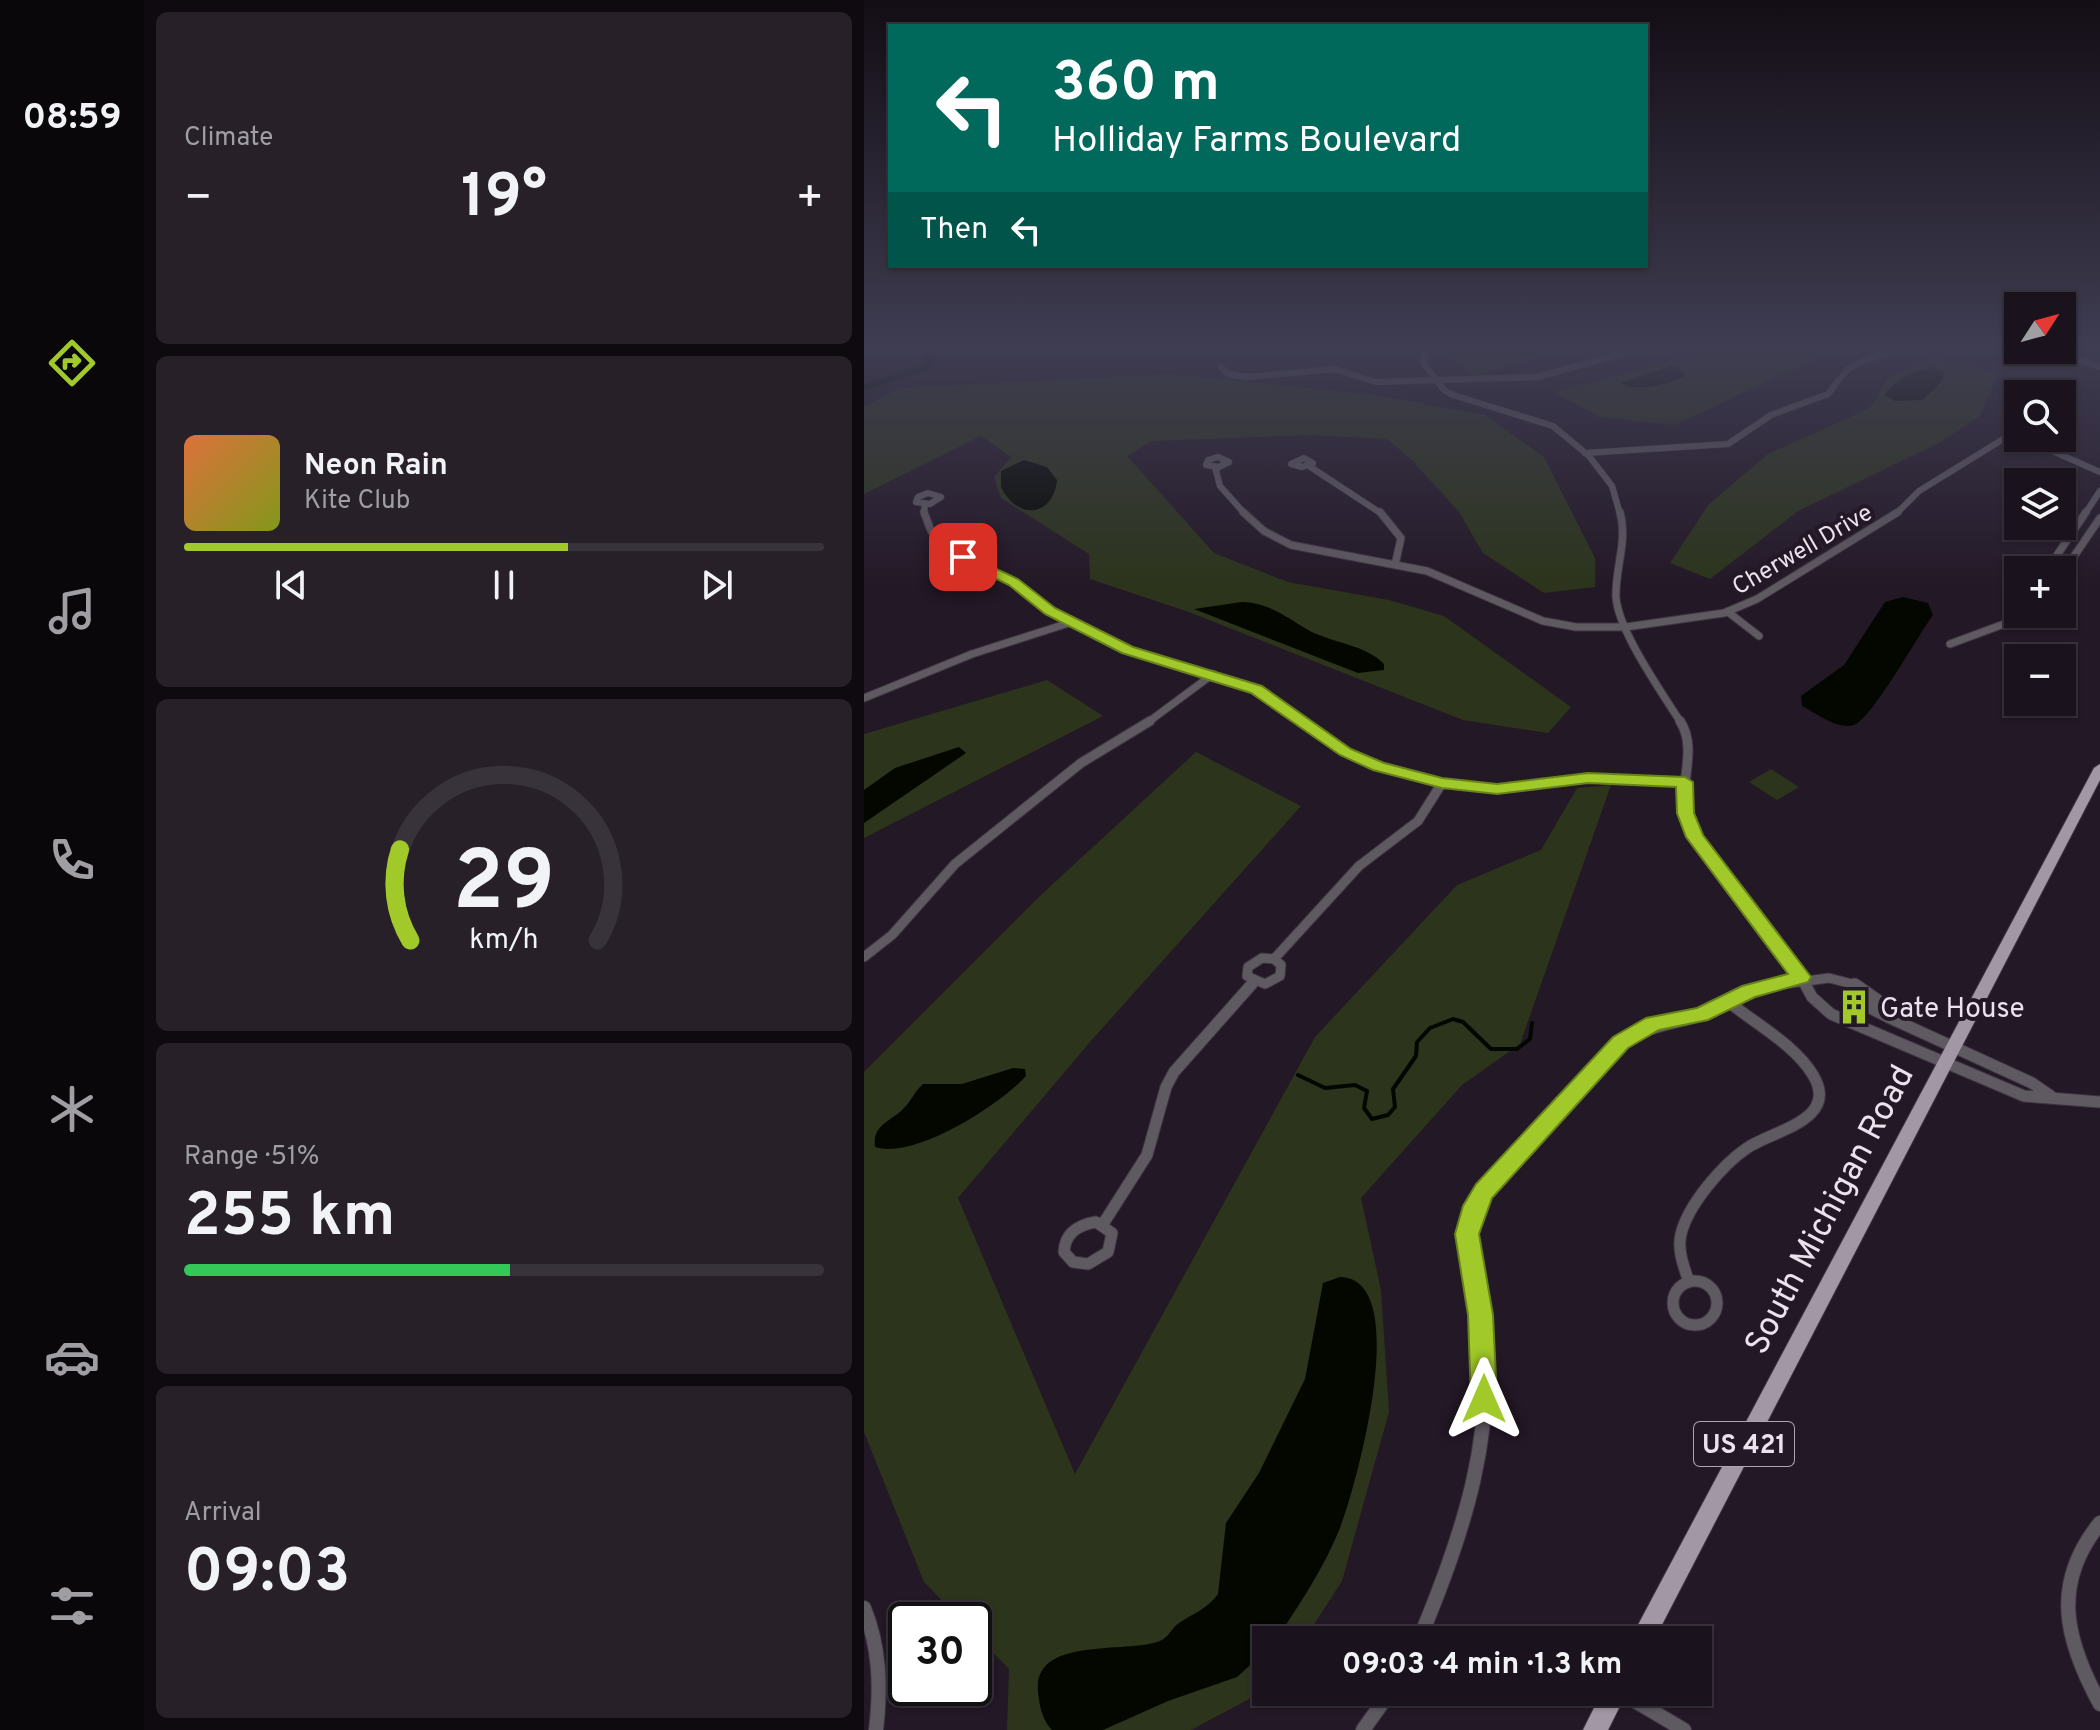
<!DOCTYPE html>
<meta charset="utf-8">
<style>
body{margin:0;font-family:Overpass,sans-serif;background:#272029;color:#f1f3f6;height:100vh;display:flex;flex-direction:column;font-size:30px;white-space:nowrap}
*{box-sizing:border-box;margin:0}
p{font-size:26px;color:#9f9ea3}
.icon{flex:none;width:44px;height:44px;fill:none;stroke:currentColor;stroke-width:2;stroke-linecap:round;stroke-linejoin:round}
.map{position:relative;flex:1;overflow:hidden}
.sheet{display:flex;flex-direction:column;gap:12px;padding:12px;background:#0e0a0f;width:720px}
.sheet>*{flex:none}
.banner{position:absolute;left:24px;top:24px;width:760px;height:244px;border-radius:0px;box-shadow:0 2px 6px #0004,0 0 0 2px #38323b;background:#00695c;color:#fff;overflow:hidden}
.needle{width:52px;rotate:54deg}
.tools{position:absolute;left:1140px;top:292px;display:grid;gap:16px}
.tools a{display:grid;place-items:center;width:72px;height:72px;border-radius:0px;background:#1a121c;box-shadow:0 2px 6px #0004,0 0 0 2px #38323b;font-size:40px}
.speed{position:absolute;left:24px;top:1602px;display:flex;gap:16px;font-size:40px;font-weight:700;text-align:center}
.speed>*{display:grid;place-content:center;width:104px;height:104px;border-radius:50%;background:#1a121c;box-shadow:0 2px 6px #0004,0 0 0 2px #38323b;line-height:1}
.speed .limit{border:4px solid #111;border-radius:12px;background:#fff;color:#111}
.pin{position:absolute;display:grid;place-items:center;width:68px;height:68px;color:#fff;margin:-34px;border-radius:16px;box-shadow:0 4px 12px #0006}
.me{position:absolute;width:88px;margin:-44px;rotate:0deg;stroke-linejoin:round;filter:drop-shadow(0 0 6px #0008)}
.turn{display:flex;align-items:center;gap:28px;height:168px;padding:0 32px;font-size:36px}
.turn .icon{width:104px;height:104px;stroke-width:2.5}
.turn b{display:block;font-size:56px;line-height:68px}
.then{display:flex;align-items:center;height:76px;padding:0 32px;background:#0003;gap:16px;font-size:30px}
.big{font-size:60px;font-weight:700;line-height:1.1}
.sheet .tile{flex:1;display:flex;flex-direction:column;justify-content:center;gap:12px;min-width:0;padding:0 28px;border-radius:12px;background:#272029}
.sheet .dial{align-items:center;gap:0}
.dial svg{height:208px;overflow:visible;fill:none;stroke:#38323b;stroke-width:7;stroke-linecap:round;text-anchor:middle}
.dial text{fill:#f1f3f6;stroke:none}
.song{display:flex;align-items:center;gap:24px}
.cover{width:96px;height:96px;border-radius:12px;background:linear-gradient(135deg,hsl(20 70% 55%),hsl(70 70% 35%))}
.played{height:8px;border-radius:4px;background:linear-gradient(90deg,#a1c92a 60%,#38323b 60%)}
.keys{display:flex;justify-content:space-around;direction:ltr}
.heat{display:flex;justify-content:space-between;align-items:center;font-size:44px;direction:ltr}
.charge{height:12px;border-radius:6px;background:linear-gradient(90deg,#34c759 51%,#38323b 0)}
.trip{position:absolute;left:388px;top:1626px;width:460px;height:80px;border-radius:0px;background:#1a121c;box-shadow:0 2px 6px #0004,0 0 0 2px #38323b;font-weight:700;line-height:80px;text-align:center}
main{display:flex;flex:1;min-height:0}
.tab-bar{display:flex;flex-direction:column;width:144px;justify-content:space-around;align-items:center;background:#0a070b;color:#9f9ea3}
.tab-bar .icon{width:56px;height:56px}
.tab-bar .current{color:#a1c92a}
.tab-bar b{font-size:36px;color:#f1f3f6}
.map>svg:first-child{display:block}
.green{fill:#2c341b}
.water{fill:#030700}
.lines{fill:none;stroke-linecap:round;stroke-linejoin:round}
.stream{stroke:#030700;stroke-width:4}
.river{fill:#030700;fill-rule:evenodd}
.street-far4-casing{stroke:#3f3442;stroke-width:7}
.street-far3-casing{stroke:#3f3442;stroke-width:9}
.street-far2-casing{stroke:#3f3442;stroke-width:11}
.street-far1-casing{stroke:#3f3442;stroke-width:13}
.street-casing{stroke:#3f3442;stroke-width:16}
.primary-casing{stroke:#3f3442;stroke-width:2}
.street-far4{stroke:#5f5961;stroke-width:6}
.street-far3{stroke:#5f5961;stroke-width:7}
.street-far2{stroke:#5f5961;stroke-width:9}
.street-far1{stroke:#5f5961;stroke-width:11}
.street{stroke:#5f5961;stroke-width:14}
.primary{fill:#a297a5;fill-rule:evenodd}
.wall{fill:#b2a6b5}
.building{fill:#cfc1d3;stroke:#918794;stroke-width:2}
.route{fill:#a1c92a;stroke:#69831b;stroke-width:2}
.labels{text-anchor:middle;stroke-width:8;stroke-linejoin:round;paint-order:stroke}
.far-street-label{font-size:24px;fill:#eae2ec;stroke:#231826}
.shield{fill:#231826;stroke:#aea5b1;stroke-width:2}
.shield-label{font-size:26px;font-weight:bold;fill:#eae2ec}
.poi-label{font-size:28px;fill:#eae2ec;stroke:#231826;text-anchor:start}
.near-street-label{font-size:34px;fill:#eae2ec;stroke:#231826}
</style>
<main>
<nav class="tab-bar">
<b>08:59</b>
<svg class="icon current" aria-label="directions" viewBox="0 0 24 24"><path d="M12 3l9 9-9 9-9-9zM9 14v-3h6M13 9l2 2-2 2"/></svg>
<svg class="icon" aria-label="music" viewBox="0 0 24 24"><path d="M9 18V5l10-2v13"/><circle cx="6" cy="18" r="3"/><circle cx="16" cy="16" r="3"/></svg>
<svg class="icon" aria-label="phone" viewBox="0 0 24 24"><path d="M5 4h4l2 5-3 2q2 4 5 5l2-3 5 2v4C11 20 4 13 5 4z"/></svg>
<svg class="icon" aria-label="climate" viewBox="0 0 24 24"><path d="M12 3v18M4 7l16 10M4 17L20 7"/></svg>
<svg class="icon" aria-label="car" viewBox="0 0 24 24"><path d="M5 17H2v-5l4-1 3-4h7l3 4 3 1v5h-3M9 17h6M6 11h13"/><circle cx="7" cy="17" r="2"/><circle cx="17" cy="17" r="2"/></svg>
<svg class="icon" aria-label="filters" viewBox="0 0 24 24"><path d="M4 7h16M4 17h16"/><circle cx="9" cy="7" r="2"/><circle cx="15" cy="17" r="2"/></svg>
</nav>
<section class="sheet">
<div class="tile"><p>Climate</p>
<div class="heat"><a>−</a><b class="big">19°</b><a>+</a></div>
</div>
<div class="tile">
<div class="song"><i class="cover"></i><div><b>Neon Rain</b><p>Kite Club</p></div></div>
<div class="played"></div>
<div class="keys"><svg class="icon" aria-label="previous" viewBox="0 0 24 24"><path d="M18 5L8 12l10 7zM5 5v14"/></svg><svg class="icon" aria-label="pause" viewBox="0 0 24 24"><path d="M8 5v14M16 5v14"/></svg><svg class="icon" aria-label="next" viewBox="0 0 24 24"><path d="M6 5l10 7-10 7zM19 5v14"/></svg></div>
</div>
<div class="tile dial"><svg viewBox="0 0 100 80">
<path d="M14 69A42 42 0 1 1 86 69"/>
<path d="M14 69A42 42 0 0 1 10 34" stroke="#a1c92a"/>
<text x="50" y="56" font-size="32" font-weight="700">29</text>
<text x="50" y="72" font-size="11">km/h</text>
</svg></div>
<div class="tile"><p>Range · 51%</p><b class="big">255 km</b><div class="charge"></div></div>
<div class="tile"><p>Arrival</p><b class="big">09:03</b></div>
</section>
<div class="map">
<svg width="1236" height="1730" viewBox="0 0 1236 1730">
<rect width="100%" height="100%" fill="#231826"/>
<path class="green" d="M 571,346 L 714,346 L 610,375 Z
M 865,346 L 978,346 L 811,425 L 736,417 L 690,392 Z
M 1067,359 L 1101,363 L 1134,374 L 1116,416 L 1075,443 L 934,511 L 846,579 L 806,563 L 845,504 L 904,454 L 1006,408 L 1025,377 Z
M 306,374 L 510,395 L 621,415 L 680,457 L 731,558 L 731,587 L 680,593 L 619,553 L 595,512 L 549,461 L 523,439 L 445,435 L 288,441 L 263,456 L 350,553 L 424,582 L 525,600 L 580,616 L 707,707 L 684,733 L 599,720 L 322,611 L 226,579 L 225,554 L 137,498 L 130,477 L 147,457 L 117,436 L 0,494 L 0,407 L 36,388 Z
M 183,680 L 239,716 L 0,838 L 0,734 Z
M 332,752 L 437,806 L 226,1042 L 94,1198 L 211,1474 L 451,1037 L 593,885 L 677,850 L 713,788 L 747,785 L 656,1044 L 598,1085 L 497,1198 L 517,1290 L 525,1412 L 478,1581 L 440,1640 L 402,1640 L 402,1690 L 327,1730 L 143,1730 L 145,1669 L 110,1633 L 110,1620 L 97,1620 L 60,1582 L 0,1432 L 0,1072 L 178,894 Z
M 907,769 L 935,787 L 913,800 L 885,782 Z"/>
<path class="water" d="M 807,366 L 814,367 L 821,376 C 808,384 767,393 757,383 Z
M 1070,367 L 1080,372 L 1078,381 L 1059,400 L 1031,401 L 1020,395 C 1033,379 1048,370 1070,367 Z
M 160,460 L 183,467 L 193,480 C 189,518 153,520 137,487 L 137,471 Z
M 1039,597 L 1064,603 L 1069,615 C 1054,635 1008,719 990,725 C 973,730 952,713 938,706 L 937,696 L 980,665 L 1021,602 Z
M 378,602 C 404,602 425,619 446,631 C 469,643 502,645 520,664 L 520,670 L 494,673 L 330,609 Z
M 95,747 L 102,753 L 0,823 L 0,790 L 31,768 Z
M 149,1068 L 161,1069 L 162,1076 C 136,1105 50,1160 11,1147 C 8,1125 26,1122 39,1109 C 47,1102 50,1092 59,1084 L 98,1084 Z
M 476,1277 C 550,1278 492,1487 476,1528 C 460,1568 435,1605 412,1640 L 402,1640 L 402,1651 L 373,1677 L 304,1701 L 239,1730 L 188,1730 C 178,1720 175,1704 174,1691 C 169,1634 270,1655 298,1640 C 305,1636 309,1627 315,1623 C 330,1613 343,1609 354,1594 L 362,1523 L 395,1473 L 441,1379 L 459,1283 Z"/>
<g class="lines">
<path class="stream" d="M 434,1075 L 461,1088 L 491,1085 L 503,1091 L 500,1108 L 508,1119 L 524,1115 L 531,1107 L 529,1089 L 552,1056 L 553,1042 L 566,1028 L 589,1019 L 599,1022 L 627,1049 L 653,1049 L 666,1039 L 668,1023"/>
<path class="river" d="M 56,346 L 66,346 L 72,353 L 67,369 L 0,391 L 0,384 L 58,365 L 62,353 Z"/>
<g class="street-far4-casing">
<path id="street-far4" d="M 563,346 L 559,362 L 580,390 L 589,395 L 689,426 L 725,456 L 748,486 L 756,514
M 1184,350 L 1236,367
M 357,367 L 364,374 L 383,377 L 471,369 L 512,382 L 673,377 L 786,346
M 1159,438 L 1236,472
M 721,453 L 864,444 L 907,415 L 964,394 L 984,369 L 994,363 L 1041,346
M 354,457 L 365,462 L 355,467 L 342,465 L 344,460 Z
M 440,458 L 449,463 L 438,467 L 427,464 Z
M 445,466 L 518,514
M 351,467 L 356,486 L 381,514
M 64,493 L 77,497 L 66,504 L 52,502 L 54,497 Z
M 60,514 L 61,504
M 1032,514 L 1055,491 L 1154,430
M 1221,514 L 1236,491"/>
</g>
<g class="street-far3-casing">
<path id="street-far3" d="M 60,512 L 67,531 L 99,557 L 150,582 L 186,611 L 263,650 L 392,690 L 439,723
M 379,512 L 400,531 L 427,545 L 563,571 L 679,621 L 712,627 L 762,627 L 860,613 L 893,599 L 1034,512
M 516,512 L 537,538 L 531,565
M 756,512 C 764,542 751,567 752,597 C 754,631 799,694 817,723
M 1183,570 L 1222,512
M 1198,574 L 1236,518
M 864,612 L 895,636
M 1086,644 L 1167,614
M 0,698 L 108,654 L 208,622
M 283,723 L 349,674"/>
</g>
<g class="street-far2-casing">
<path id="street-far2" d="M 436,721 L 481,752 L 515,766 L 578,783 L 633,789 L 724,778 L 821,782
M 816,721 C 837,753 808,795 826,828 C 856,883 911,930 942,986
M 0,957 L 28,935 L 91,864 L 217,763 L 286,721
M 398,958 L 410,959 L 417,965 L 416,976 L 401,984 L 383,976 L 384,967 Z
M 410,959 L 495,866 L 554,821 L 578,783
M 387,986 L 390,982
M 904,986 L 965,978 L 996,986"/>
</g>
<g class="street-far1-casing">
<path id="street-far1" d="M 941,984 L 948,997 L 967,1014 L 1160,1096 L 1236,1102
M 990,984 L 1008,1009 L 1024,1017
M 991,984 L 1014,1000 L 1024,1017 L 1168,1083 L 1187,1096
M 232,1222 L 248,1233 L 244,1252 L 224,1264 L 209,1262 L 200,1252 C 201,1233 214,1225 232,1222 Z
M 239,1224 L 283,1155 L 302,1087 L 310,1072 L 388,984
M809 1303a22 22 0 1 1 44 0a22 22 0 1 1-44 0Z
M 825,1282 C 820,1267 813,1250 817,1234 C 824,1205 858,1165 883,1148 C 910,1130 976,1120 949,1075 C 931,1045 892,1024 866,1003
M 615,1316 L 603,1249 L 603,1232 L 613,1203 L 640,1166 L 756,1042 C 783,1026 811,1024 841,1014 C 865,1005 886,990 912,984"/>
</g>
<g class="street-casing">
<path id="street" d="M 1236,1523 C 1186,1585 1202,1641 1236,1704
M 0,1608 C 16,1648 17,1687 12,1730
M 555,1640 C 597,1540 638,1424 614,1314
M 756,1692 L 820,1730
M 499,1730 L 526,1692"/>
</g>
<g class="primary-casing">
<path id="primary" d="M 1236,764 L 1236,780 L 790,1640 L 766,1640 L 1230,768 Z
M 738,1692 L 763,1692 L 744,1730 L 719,1730 Z"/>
</g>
<use href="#street-far4" class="street-far4"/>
<use href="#street-far3" class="street-far3"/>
<use href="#street-far2" class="street-far2"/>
<use href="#street-far1" class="street-far1"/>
<use href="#street" class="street"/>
<use href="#primary" class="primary"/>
</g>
<path class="wall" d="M 997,1002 L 992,1014 L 982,1010 L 984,1005 Z"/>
<path class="building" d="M 990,995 L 997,1002 L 993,1009 L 984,1005 Z"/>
<linearGradient id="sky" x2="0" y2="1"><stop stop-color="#130d15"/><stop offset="0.59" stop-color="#3f3d52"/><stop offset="1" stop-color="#3f3d52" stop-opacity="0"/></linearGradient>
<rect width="1236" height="588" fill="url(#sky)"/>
<path class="route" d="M 99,553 L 154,579 L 191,608 L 269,647 L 398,686 L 487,749 L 520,763 L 578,778 L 633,784 L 724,773 L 821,777 L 829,782 L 830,813 L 839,835 L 947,977 L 944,982 L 891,997 L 844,1020 L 795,1030 L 764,1048 L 628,1198 L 615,1234 L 629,1315 L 633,1399 L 629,1408 L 620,1411 L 611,1408 L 607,1399 L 604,1315 L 591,1234 L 599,1206 L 612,1184 L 749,1037 L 782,1018 L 833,1008 L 878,986 L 924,974 L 822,837 L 813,813 L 812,787 L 724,783 L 633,794 L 578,788 L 509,770 L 476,755 L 387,693 L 258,653 L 181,614 L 145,585 L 94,560 L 92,557 Z"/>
<defs>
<g id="building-bare" transform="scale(2.76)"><path d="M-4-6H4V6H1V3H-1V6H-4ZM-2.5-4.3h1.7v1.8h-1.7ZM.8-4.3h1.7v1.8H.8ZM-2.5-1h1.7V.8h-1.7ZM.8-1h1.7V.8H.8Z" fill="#a1c92a" stroke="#231826" stroke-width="2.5" paint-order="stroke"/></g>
</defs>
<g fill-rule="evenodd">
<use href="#building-bare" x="990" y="1007"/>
</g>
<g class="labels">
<g class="far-street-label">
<text transform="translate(938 549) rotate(-30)" y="8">Cherwell Drive</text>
</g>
<rect class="shield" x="830" y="1422" width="100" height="44" rx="6"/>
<g class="shield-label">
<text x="880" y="1453">US 421</text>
</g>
<g class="poi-label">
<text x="1016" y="1017">Gate House</text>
</g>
<g class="near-street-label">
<text transform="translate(964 1209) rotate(-62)" y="12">South Michigan Road</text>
</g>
</g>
</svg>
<div class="tools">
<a><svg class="needle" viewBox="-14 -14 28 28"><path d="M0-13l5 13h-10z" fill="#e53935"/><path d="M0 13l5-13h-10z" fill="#9f9ea3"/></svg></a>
<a><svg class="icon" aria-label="search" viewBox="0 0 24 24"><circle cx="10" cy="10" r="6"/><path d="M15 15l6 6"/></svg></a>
<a><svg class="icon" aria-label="layers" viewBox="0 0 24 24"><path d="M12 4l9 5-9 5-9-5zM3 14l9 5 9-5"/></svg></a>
<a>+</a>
<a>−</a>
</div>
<div class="speed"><div class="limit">30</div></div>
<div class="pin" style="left:99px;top:557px;background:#d93025"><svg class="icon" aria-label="arrive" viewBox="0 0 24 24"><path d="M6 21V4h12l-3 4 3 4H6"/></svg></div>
<svg class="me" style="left:620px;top:1399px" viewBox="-20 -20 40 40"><path d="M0-17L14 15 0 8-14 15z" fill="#a1c92a" stroke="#fff" stroke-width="4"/></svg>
<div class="trip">09:03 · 4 min · 1.3 km</div>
<div class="banner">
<div class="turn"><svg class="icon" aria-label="left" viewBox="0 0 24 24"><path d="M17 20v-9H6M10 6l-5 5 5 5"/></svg><div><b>360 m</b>Holliday Farms Boulevard</div></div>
<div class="then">Then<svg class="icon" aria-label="left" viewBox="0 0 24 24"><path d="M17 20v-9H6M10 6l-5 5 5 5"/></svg></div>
</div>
</div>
</main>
